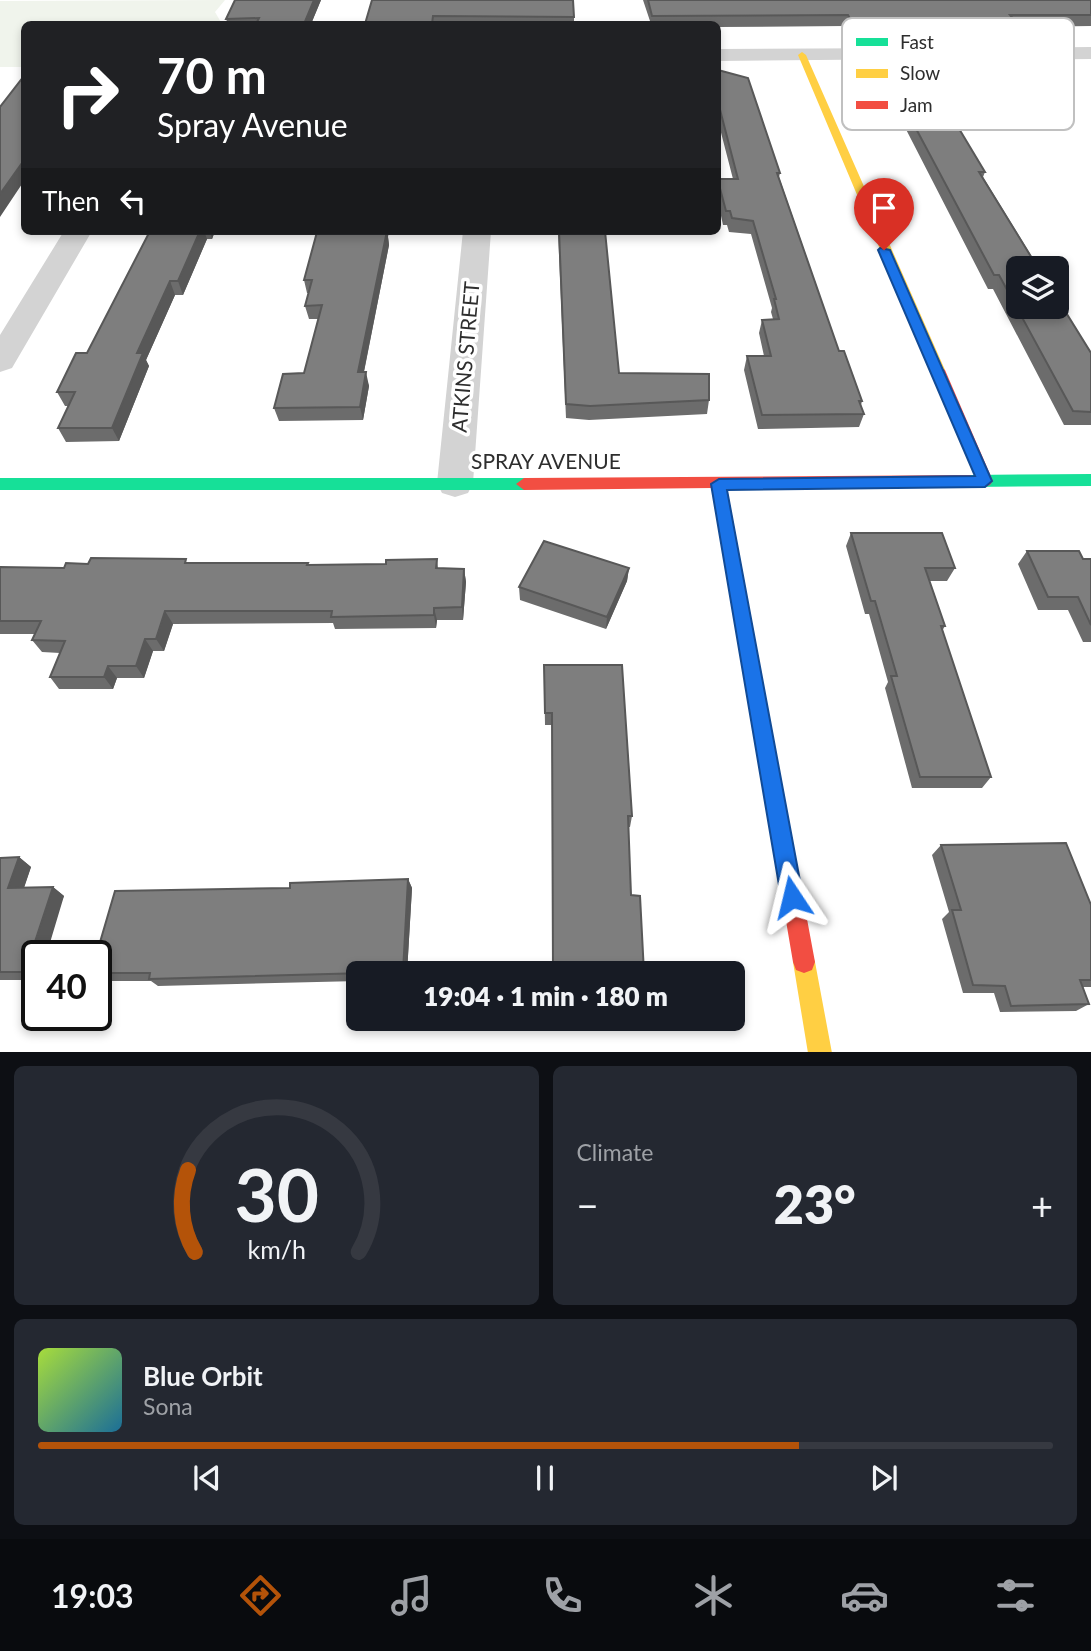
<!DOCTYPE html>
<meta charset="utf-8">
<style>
body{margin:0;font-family:Lato,sans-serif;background:#242831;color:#f1f3f6;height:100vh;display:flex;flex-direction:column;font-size:26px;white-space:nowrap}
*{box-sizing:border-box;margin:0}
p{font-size:23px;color:#9ea1a6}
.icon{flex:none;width:38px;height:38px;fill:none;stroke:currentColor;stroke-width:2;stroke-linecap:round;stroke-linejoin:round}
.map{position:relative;height:1052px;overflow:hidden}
.details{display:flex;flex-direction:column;gap:14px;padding:14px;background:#0d0f14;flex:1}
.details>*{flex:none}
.guide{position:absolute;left:21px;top:21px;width:700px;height:214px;border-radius:10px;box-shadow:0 4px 10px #0003;background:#202124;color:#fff;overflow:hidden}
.fabs{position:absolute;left:1006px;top:256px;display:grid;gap:14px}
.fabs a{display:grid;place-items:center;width:63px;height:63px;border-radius:10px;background:#171b24;box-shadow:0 4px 10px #0003;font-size:35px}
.speed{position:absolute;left:21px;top:940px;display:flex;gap:14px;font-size:35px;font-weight:700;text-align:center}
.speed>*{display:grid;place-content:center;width:91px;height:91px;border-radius:50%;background:#171b24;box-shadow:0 4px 10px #0003;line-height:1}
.speed .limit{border:4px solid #111;border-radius:10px;background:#fff;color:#111}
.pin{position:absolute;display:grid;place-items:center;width:60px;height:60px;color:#fff;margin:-72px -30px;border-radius:50% 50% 50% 0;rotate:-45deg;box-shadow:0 0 7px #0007}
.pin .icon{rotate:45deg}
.me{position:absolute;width:77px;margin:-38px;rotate:350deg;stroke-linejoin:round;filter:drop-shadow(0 0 5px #0008)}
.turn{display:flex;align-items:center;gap:24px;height:147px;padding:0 21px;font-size:32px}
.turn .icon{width:91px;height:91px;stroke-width:2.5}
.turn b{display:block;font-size:49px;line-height:60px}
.then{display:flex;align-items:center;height:66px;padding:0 21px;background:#0003;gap:14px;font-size:26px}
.big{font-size:52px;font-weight:800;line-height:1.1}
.details .tile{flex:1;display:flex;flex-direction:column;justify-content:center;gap:10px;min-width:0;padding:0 24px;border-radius:10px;background:#242831}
.details .dial{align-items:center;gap:0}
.dial svg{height:182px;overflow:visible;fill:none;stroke:#363941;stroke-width:7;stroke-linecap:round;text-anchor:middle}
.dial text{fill:#f1f3f6;stroke:none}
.song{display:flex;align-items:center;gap:21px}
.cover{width:84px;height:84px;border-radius:10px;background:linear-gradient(135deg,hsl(80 70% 55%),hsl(200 70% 35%))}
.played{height:7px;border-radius:4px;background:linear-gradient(90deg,#b45309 75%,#363941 75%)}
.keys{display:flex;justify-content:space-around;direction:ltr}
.heat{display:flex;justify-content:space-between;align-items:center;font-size:38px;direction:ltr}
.details .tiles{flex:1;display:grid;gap:14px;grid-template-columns:1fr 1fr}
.tile:last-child{grid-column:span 2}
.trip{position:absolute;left:346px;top:961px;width:399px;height:70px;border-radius:10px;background:#171b24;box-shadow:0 4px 10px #0003;font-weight:800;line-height:70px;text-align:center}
.dock{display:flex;height:112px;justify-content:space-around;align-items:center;background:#090b0e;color:#9ea1a6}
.dock .icon{width:49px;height:49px}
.dock .selected{color:#b45309}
.dock b{font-size:32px;color:#f1f3f6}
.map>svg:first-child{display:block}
.green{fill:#f0f4ec}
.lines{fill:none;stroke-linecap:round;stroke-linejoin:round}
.street{fill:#d3d3d3;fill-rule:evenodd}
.fast{fill:#16e098;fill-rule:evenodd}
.slow{fill:#ffcf43;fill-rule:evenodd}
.jam{fill:#f24e42;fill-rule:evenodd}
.wall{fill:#6c6c6c}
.shaded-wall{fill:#585858}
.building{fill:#7e7e7e;stroke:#585858;stroke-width:2}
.route{fill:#1a73e8;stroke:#114b97;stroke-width:2}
.labels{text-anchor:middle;stroke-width:7;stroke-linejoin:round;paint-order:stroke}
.street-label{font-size:21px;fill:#2e2e2e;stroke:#fff}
.key{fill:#fff;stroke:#c0c0c0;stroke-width:2}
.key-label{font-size:19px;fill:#2e2e2e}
</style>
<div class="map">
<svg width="1091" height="1053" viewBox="0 0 1091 1053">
<rect width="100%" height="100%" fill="#fff"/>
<path class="green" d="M 225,0 L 215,12 L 222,24 L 24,24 L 24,67 L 0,67 L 0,1 Z"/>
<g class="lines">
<path class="street" d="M 1091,47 L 1091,59 L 992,60 L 984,59 L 981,54 L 984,49 L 992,48 Z
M 917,48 L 925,49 L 928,54 L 925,59 L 718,61 L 718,49 Z
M 64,231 L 92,231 L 12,368 L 0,372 L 0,335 Z
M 463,231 L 491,231 L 473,483 L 468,493 L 455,497 L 442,493 L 437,483 Z"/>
<path class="fast" d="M 1091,474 L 1091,486 L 970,487 L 962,481 L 970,475 Z
M 0,478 L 524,478 L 532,484 L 524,490 L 0,490 Z"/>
<path class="slow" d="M 802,52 L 806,55 L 945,370 L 943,373 L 938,374 L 931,370 L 798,55 Z
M 804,951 L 812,954 L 815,962 L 832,1053 L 808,1053 L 793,962 L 796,954 Z"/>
<path class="jam" d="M 938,366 L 945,370 L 993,481 L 990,485 L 985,487 L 978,481 L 970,487 L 727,488 L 815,962 L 812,970 L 804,973 L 796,970 L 793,962 L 712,488 L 524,490 L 516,484 L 524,478 L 970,475 L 977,480 L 931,370 Z"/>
</g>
<path class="wall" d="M 235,0 L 321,0 L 311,24 L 228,24 L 226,19 Z
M 372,0 L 574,17 L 574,24 L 365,24 Z
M 643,0 L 1091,0 L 1091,26 L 1020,27 L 1025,33 L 1021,45 L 855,46 L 845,26 L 718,27 L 718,24 L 651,24 Z
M 867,51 L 1066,82 L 1061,94 L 938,95 L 985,172 L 983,177 L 1091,353 L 1091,425 L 1064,425 L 993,289 L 988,289 L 894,106 L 887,106 L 864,63 Z
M 718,70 L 780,173 L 779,177 L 839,351 L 862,401 L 861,405 L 864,414 L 859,427 L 758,429 L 744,370 L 747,356 L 764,356 L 759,333 L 762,320 L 773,319 L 771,312 L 772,308 L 751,234 L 729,232 L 727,225 L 723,225 L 718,202 L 718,179 L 733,179 L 718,121 Z
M 150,231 L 215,231 L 212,239 L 207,239 L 183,295 L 175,295 L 146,360 L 149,366 L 119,441 L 66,442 L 58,428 L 69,406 L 65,406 L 57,392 L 87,353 Z
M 558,231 L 605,231 L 619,373 L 709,400 L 707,414 L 589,420 L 566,418 Z
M 339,232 L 388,237 L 389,245 L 364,372 L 369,386 L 363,420 L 279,421 L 274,408 L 304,373 L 319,319 L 309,319 L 305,306 L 309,293 L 307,293 L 304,280 Z
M 851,533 L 955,568 L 947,581 L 929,581 L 945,626 L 942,631 L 991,777 L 982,788 L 912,788 L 885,688 L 888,682 L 869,614 L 865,614 L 846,546 Z
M 1027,551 L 1083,559 L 1091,559 L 1091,642 L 1083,642 L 1068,610 L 1038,610 L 1018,564 Z
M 437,559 L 438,568 L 464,569 L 466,582 L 463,620 L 437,620 L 436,628 L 335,629 L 333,623 L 173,624 L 164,651 L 153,651 L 144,678 L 117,678 L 113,689 L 59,689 L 50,677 L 60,653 L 42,652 L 32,640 L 35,634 L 0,634 L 0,567 L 64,568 L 188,563 L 308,563 L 308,565 L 386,564 Z
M 629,568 L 627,581 L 606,629 L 520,600 L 519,587 Z
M 544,665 L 632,816 L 630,827 L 628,827 L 631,895 L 552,725 L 545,725 Z
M 941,845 L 1091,905 L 1091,987 L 1083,987 L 1089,1004 L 1076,1011 L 1000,1012 L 994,993 L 963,993 L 942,919 L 949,912 L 932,855 Z
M 19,857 L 31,867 L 24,887 L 53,887 L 64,896 L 37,956 L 37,980 L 0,980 L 0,858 Z
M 408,879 L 412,888 L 407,973 L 359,973 L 359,981 L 158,986 L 151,981 L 103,981 L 96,976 L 96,956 L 290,888 Z"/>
<path class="shaded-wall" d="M 314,0 L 321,0 L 311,24 L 304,24 Z
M 22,163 L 24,168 L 24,181 L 0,217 L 0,194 Z
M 200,231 L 204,231 L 207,239 L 183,295 L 178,281 Z
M 210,231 L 215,231 L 212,239 Z
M 384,231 L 389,231 L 388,237 L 389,245 L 361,386 L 358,372 Z
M 170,281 L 175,295 L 146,360 L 149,366 L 119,441 L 112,428 L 137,353 Z
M 366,372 L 369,386 L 363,420 L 360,407 Z
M 629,568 L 627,581 L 606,629 L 607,617 Z
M 464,569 L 466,582 L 463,620 L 462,607 Z
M 434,608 L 437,620 L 436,628 L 434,615 Z
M 165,611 L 173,624 L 164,651 L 156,639 Z
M 145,639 L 153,651 L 144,678 L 136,666 Z
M 108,666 L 117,678 L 113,689 L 104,677 Z
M 19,857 L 31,867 L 21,897 L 8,888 Z
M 408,879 L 412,888 L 407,973 L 404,973 Z
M 53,887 L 64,896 L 46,956 L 37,956 L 37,979 L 25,972 Z"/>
<path class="building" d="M 235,0 L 314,0 L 304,24 L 256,24 L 259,18 L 226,19 Z
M 372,0 L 573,0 L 574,17 L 433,16 L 432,24 L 365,24 Z
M 648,0 L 1091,0 L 1091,15 L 1010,15 L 1025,33 L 858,34 L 848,15 L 652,16 Z
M 1039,50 L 1066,82 L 931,82 L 985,172 L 979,172 L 1038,268 L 1018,268 L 1018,306 L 1057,306 L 1057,298 L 1091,353 L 1091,412 L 1073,411 L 999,275 L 994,275 L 897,93 L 890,93 L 867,51 Z
M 718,70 L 748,78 L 780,173 L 777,173 L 839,351 L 844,351 L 862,401 L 859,401 L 864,414 L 762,415 L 747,356 L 771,356 L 762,320 L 779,319 L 774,299 L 776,299 L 753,221 L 732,218 L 730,211 L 726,211 L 718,181 L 718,179 L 738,179 L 718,102 Z
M 24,76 L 24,162 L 22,163 L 0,194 L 0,107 Z
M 150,231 L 200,231 L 178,281 L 170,281 L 137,353 L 143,353 L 112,428 L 58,428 L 75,392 L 57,392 L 76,353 L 87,353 Z
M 339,231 L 387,231 L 358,372 L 366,372 L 360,407 L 274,408 L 283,374 L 304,373 L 322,305 L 305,306 L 312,280 L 304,280 L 317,232 Z
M 559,231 L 605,231 L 619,373 L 709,374 L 709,400 L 590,406 L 566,404 Z
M 851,533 L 942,533 L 955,568 L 925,568 L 945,626 L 941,626 L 991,777 L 920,777 L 891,676 L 897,676 L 875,601 L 871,601 Z
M 544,541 L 629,568 L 607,617 L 519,587 Z
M 1027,551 L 1079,551 L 1083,559 L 1091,559 L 1091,625 L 1078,597 L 1048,597 Z
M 91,558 L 186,559 L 185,563 L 308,563 L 307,565 L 386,564 L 386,560 L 437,559 L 436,568 L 464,569 L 462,607 L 434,608 L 434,615 L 331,617 L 332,611 L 165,611 L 156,639 L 145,639 L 136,666 L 108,666 L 104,677 L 50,677 L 65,641 L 32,640 L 41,621 L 0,621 L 0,567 L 64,568 L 66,563 L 88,564 Z
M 544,665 L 622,665 L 632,816 L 628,816 L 631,895 L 640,896 L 644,973 L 553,973 L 552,713 L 545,713 Z
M 1066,843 L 1091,905 L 1091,980 L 1080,980 L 1089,1004 L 1011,1006 L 1005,986 L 973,985 L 952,910 L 961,910 L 941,845 Z
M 19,857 L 8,888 L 53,887 L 25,972 L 0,972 L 0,858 Z
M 408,879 L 403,972 L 149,979 L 150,973 L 96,973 L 96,956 L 115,891 L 290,888 L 290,883 Z"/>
<path class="route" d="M 880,248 L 890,250 L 992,481 L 985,487 L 727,490 L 803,897 L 800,904 L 792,908 L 784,904 L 781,897 L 711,484 L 719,479 L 975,476 L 878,250 Z"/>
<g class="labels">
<g class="street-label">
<text transform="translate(466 357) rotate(-85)" y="7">ATKINS STREET</text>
<text x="546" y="469">SPRAY AVENUE</text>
</g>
</g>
<rect x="842" y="18" width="232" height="112" rx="10" class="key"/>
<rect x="856" y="38" width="32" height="8" fill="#16e098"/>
<rect x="856" y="69" width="32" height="9" fill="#ffcf43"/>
<rect x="856" y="101" width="32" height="8" fill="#f24e42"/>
<g class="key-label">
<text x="900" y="49">Fast</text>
<text x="900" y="80">Slow</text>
<text x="900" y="112">Jam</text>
</g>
</svg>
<div class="fabs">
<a><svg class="icon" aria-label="layers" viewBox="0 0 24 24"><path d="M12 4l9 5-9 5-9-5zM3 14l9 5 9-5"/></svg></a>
</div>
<div class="speed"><div class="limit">40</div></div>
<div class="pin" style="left:884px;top:250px;background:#d93025"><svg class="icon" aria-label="arrive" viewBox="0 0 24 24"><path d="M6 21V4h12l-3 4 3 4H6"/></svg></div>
<svg class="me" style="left:792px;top:897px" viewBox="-20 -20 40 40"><path d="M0-17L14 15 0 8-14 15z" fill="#1a73e8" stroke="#fff" stroke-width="4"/></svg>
<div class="trip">19:04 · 1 min · 180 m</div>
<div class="guide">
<div class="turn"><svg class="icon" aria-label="right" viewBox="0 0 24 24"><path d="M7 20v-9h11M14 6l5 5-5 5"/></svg><div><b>70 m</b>Spray Avenue</div></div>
<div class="then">Then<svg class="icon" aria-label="left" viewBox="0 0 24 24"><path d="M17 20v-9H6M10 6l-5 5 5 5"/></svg></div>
</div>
</div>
<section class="details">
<div class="tiles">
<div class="tile dial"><svg viewBox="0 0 100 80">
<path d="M14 69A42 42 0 1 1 86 69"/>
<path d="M14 69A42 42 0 0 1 11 33" stroke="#b45309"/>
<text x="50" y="56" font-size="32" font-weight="700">30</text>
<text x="50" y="72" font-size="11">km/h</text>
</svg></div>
<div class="tile"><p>Climate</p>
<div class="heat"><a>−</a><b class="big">23°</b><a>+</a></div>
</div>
<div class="tile">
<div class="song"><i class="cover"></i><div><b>Blue Orbit</b><p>Sona</p></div></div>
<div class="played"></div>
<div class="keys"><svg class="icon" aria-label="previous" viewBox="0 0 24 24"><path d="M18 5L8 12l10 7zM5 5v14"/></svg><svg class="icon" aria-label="pause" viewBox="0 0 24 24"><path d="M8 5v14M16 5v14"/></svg><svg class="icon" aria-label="next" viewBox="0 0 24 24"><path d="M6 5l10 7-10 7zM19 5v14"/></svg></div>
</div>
</div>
</section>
<nav class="dock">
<b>19:03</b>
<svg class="icon selected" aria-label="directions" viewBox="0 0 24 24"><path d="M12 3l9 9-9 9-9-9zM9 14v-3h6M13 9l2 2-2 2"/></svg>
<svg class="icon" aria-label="music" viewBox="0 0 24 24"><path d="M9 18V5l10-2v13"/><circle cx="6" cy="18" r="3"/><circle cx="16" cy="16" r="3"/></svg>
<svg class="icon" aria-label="phone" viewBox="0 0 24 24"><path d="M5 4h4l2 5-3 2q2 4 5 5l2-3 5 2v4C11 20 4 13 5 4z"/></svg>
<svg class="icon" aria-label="climate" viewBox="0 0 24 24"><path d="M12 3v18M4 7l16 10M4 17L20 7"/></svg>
<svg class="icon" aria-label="car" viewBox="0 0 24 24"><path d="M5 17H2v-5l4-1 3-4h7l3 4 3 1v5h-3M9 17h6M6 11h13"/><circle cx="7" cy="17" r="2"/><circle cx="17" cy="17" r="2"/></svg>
<svg class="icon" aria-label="filters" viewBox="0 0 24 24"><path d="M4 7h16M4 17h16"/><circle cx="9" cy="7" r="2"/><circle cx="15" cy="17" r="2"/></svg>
</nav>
